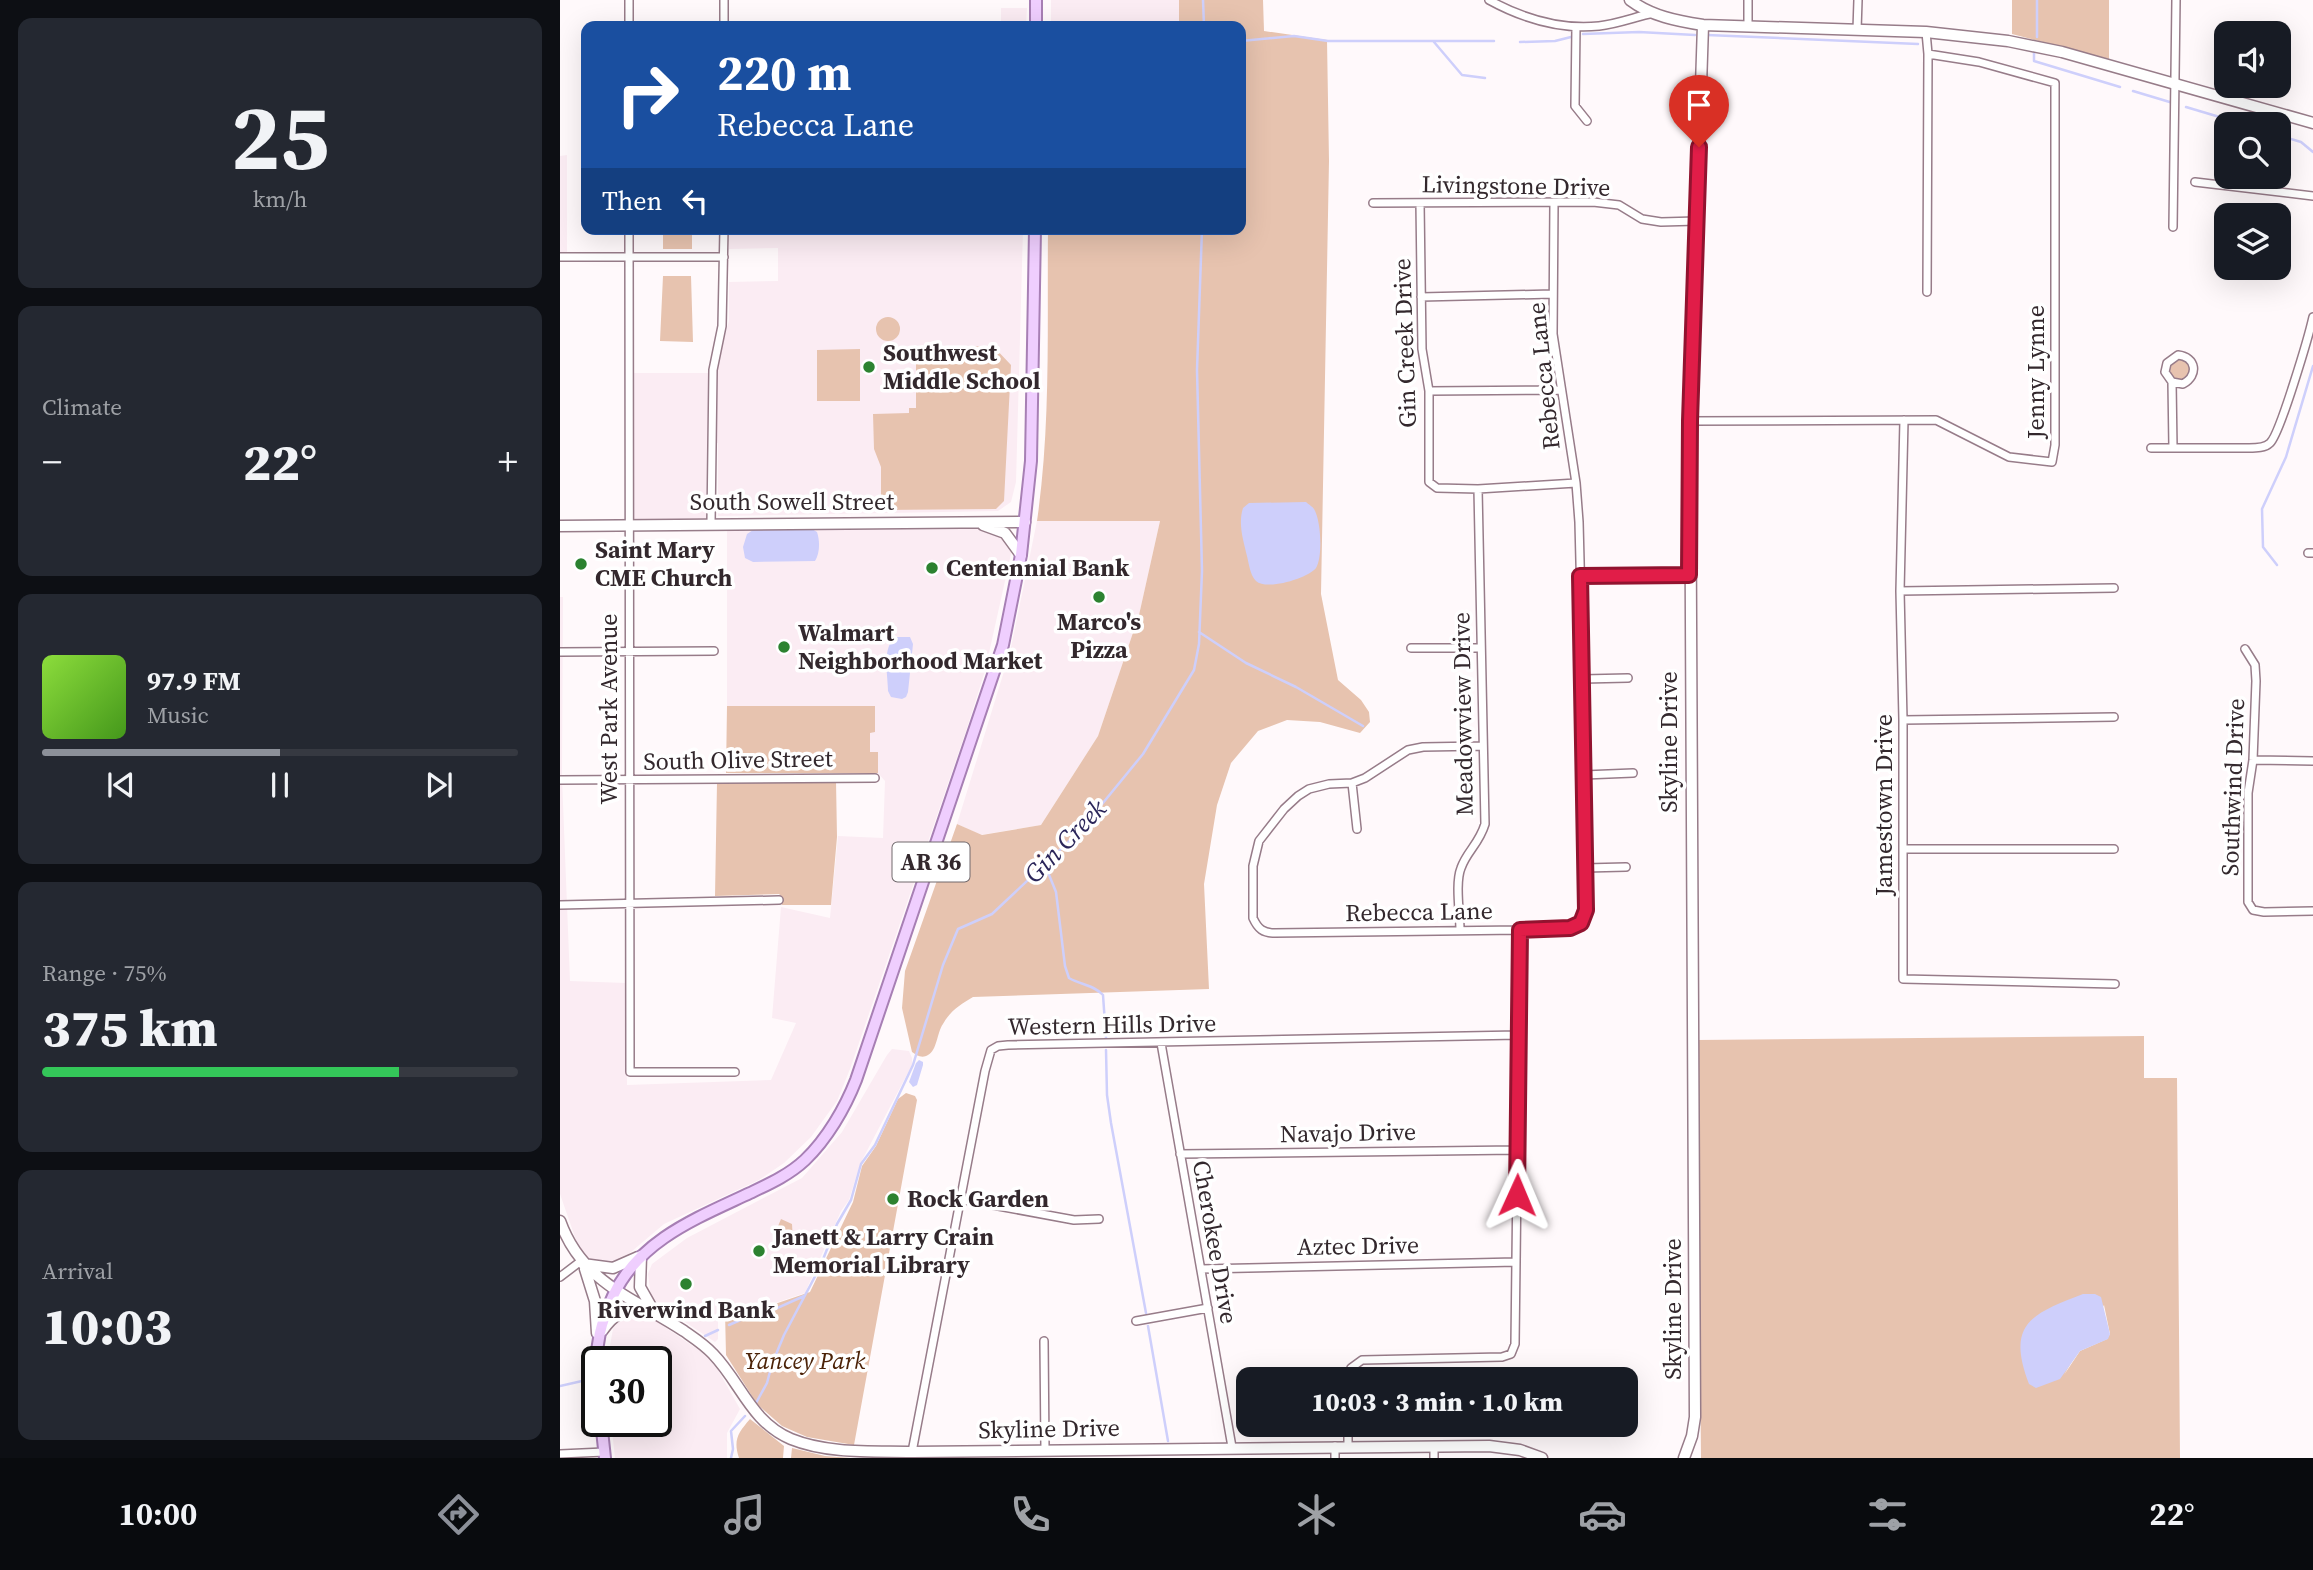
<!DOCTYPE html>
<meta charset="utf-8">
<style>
body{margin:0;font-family:"Source Serif 4",serif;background:#242831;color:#f1f3f6;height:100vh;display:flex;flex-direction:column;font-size:26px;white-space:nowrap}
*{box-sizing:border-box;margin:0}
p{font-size:23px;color:#9ea1a6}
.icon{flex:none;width:38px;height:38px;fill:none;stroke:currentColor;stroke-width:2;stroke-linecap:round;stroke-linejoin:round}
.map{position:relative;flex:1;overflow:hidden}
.details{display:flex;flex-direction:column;gap:18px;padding:18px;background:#0d0f14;width:560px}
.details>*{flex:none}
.banner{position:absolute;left:21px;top:21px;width:665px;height:214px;border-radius:14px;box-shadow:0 7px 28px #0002;background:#1a4fa0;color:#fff;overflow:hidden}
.tools{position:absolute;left:1654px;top:21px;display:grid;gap:14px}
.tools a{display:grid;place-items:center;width:77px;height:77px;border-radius:14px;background:#171b24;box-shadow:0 7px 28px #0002;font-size:35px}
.speed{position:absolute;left:21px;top:1346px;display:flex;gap:14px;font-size:35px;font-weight:700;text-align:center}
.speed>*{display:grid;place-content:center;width:91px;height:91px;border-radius:50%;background:#171b24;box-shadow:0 7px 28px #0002;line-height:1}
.speed .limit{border:4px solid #111;border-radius:10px;background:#fff;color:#111}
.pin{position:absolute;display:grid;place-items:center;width:60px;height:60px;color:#fff;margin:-72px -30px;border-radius:50% 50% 50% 0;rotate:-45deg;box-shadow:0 0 7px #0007}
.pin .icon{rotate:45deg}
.me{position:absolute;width:77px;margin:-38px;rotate:1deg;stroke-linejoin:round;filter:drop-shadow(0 0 5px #0008)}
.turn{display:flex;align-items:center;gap:24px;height:147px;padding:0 21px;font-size:32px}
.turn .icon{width:91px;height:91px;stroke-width:2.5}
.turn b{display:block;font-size:49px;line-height:60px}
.then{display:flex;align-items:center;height:66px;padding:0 21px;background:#0003;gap:14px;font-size:26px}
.big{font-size:52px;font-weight:800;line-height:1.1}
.details .widget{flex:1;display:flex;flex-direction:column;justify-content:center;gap:10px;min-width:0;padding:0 24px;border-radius:14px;background:#242831}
.details .dial{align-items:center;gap:0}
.dial b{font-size:91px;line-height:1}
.song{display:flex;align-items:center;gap:21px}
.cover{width:84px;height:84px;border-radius:10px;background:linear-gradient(135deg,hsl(90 70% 55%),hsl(100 70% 35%))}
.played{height:7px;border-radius:4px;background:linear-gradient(90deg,#8c9099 50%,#363941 50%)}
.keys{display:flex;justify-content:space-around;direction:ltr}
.heat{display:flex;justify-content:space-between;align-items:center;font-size:38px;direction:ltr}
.charge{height:10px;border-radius:5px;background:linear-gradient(90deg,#34c759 75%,#363941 0)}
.trip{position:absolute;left:676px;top:1367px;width:402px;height:70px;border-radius:14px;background:#171b24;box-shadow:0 7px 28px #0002;font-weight:800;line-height:70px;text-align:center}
.tab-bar{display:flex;height:112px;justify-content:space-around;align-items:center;background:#090b0e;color:#9ea1a6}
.tab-bar .icon{width:49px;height:49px}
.tab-bar .current{color:#8c9099}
.tab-bar b{font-size:32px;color:#f1f3f6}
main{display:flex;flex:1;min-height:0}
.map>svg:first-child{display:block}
.built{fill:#fbecf3}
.green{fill:#e7c3af;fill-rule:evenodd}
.water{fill:#cecffb}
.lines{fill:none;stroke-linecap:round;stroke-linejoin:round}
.stream{stroke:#cecffb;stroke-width:2.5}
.street-casing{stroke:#977c89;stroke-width:10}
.secondary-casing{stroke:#977c89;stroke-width:13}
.primary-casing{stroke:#a77fb4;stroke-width:14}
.street{stroke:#fff;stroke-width:7}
.secondary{stroke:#fff;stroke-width:10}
.primary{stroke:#efcefe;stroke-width:10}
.route-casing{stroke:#92132f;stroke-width:18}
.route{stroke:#e11d48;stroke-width:12}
.poi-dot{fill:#2c8230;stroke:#fff;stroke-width:2.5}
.labels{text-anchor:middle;stroke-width:7;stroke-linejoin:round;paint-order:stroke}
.shield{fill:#fff;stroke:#70686c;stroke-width:2}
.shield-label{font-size:23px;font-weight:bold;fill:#33282d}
.street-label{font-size:24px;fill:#33282d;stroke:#fff}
.poi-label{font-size:24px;font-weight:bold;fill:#33282d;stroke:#fff;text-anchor:start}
.park-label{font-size:24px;font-style:italic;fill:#4b2207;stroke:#fff}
.water-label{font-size:26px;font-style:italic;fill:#2a2559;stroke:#fff}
</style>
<main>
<section class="details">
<div class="widget dial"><b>25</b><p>km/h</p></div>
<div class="widget"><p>Climate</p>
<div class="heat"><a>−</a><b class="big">22°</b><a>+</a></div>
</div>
<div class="widget">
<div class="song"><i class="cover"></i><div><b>97.9 FM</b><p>Music</p></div></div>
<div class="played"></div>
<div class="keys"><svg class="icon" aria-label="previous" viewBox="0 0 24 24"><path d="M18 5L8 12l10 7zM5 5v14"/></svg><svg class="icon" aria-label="pause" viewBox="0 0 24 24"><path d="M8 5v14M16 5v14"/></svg><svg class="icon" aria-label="next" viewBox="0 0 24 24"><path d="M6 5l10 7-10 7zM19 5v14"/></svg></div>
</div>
<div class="widget"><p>Range · 75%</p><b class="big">375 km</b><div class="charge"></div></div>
<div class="widget"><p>Arrival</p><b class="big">10:03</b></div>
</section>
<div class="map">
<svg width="1753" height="1458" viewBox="0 0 1753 1458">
<rect width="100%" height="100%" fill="#fff9fb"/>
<path class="built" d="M 491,0 L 619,0 L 619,26 L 491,26 Z
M 441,8 L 467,8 L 466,26 L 441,26 Z
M 7,155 L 7,262 L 0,262 L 0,156 Z
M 169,229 L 463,229 L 456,482 L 451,502 L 438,511 L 158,516 L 158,443 L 147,443 L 146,519 L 74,519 L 73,373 L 158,373 L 158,361 L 169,321 L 169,282 L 218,281 L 218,248 L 169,249 Z
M 477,521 L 600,521 L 579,615 L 538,736 L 481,825 L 421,835 L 397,824 L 450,652 Z
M 167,526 L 422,529 L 444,536 L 451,548 L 451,554 L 425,671 L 406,731 L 290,1069 L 277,1101 L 251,1137 L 224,1163 L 199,1180 L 104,1224 L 58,1263 L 33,1262 L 23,1252 L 16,1240 L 0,1194 L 0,597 L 3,597 L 2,778 L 10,981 L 66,983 L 67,1085 L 211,1080 L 236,1023 L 212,1018 L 221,907 L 270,918 L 278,836 L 323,838 L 325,781 L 318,773 L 318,752 L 310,752 L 310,732 L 315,732 L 315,706 L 167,706 Z
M 332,1049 L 349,1051 L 352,1058 L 352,1065 L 300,1164 L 289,1200 L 281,1211 L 245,1293 L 206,1306 L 158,1311 L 158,1339 L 155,1342 L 104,1308 L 91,1297 L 88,1274 L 92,1264 L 127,1238 L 242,1178 L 282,1132 L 327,1055 Z
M 70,1314 L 80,1314 L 90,1317 L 146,1355 L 158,1370 L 180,1409 L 167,1433 L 167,1458 L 55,1458 L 51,1421 L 96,1421 L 96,1362 L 47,1362 L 53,1329 L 60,1320 Z"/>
<path class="green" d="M 619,0 L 703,0 L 704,31 L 767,40 L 769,161 L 761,594 L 778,680 L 801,700 L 809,712 L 810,722 L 800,733 L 760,722 L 727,720 L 698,731 L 671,763 L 657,805 L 644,884 L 649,989 L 413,997 C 401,1004 390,1011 383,1024 C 377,1032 377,1051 368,1055 C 362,1059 356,1055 352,1052 L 342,1008 L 345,971 L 397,824 L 422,835 L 481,825 L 538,736 L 579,615 L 600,521 L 477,521 C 491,425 487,326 488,229 L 681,229 L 681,26 L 619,26 Z
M 1452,0 L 1549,0 L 1549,59 L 1452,34 Z
M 103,229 L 132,229 L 132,249 L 103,249 Z
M 103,276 L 131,276 L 133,342 L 100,341 Z
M316 329a12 12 0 1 1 24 0a12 12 0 1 1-24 0Z
M 433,346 L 451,365 L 444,501 L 436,509 L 321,510 L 321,467 L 314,449 L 313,414 L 349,413 L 349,408 L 356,408 L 356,348 Z
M 300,349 L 300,401 L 257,401 L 257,350 Z
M1610 370a10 10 0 1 1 20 0a10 10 0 1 1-20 0Z
M 167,706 L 315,706 L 315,732 L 310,733 L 310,752 L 318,752 L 318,773 L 166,773 Z
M 276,781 L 277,837 L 271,905 L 222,905 L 221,896 L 219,894 L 155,896 L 157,783 Z
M 1584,1036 L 1584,1078 L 1617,1078 L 1620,1458 L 1141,1458 L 1137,1040 ZM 1544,1305 L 1550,1334 L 1547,1339 L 1520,1351 L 1504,1375 Z
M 346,1093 L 355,1096 L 357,1100 L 294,1445 L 247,1437 L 222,1426 L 197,1404 L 166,1355 L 165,1312 L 206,1307 L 250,1292 L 293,1202 L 302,1166 L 316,1146 L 338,1099 Z
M 221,1219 L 232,1224 L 233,1241 L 216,1241 L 216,1231 Z
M 190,1419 L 224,1446 L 223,1458 L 179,1458 C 173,1440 178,1433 190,1419 Z
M 232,1448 L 265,1456 L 291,1458 L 231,1458 Z"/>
<path class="water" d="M 746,502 C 748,504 753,507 754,509 C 761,520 763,557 756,568 C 748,578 707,591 696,581 C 690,575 689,564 687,556 C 683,539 678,524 683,508 L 689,503 Z
M 196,528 L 252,529 L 257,532 C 260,541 260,553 255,561 L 193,562 L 185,558 L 183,547 L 187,534 Z
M 337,637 L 350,637 L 353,644 L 348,692 L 346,697 L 342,699 L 331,697 L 328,691 C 328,676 321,644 337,637 Z
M 359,1060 L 363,1062 L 363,1065 L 357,1085 L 353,1087 L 349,1082 L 356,1063 Z
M 1523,1294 L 1535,1294 L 1541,1297 L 1550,1334 L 1548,1339 L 1520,1351 L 1500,1379 L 1476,1388 L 1469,1384 C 1446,1324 1471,1314 1523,1294 Z"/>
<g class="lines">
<path class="stream" d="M 643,0 L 644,26
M 1477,0 L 1477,37
M 1023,34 L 1079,32 L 1135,35
M 1147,35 L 1358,44
M 681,41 L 734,36 L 768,41 L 934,41
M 874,42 L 902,75 L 925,78
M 960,42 L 995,41 L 1011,37
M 1474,51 L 1474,61 L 1560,87
M 1573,91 L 1613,103
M 1626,107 L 1683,124
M 1718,135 L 1741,142 L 1753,152
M 456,229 L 461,230
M 487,232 L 555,229
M 1717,565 L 1703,547 L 1702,509 L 1726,457 L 1753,366
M 639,632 L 686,663 L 736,687 L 803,726
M 485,865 L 496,892 L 505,966 L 509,978 C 521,985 534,985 543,995 L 546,1038
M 546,1050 L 547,1095 L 551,1123 L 586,1313
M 169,1325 L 185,1318 L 197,1317 L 244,1296
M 588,1326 L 608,1441
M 145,1336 L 158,1330
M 0,1386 L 22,1381
M 196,1403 L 207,1383 L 212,1364 L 224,1335 L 260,1267 L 277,1224 L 291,1200 L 301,1164 L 315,1145 L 353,1065 L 383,965 L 398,929 L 432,914 L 520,831 L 583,754 L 634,670 L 639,644 L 642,571 L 637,370 L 642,229
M 171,1458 L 173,1449 L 171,1431 L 185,1416"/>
<g class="street-casing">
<path id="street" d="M 69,0 L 69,26
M 164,0 L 164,26
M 929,0 C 962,18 1000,30 1039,26 C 1057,24 1075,17 1093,13
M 1188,26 L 1188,0
M 1016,27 L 1015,106 L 1027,121
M 1297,30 L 1298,0
M 1366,32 L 1368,54 L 1367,292
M 1635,182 L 1753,196
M 813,203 L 1033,202 L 1059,205 L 1082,219 L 1101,222 L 1137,221
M 860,203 L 862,349 L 869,391 L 869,482 L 877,488 L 918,489 L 1016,483
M 1613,227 L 1616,0
M 69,229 L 70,1072 L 175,1072
M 0,257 L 164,257
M 861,297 L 993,294
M 1612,382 L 1605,372 L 1607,363 L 1618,355 C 1636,357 1639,375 1623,384 L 1612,382 L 1613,448
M 869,391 L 1001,390
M 1344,420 L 1340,591 L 1343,720 L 1343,979 L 1555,984
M 1130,421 L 1376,420 L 1449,457 L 1492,462 L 1495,445 L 1495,83 L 1419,62 L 1368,54
M 1591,448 L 1689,448 C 1696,448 1705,448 1710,443 C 1720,434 1749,335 1753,317
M 151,523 L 153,370 L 162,326 L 164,229
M 1748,553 L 1753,553
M 1020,576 L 1129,575
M 1340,591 L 1554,588
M 851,648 L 921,648
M 1685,649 L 1695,665 L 1696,681 L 1693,760 L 1688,793 L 1688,902 L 1693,910 L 1704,912 L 1753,911
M 0,652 L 154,651
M 1023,679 L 1068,678
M 1343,720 L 1554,717
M 922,746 L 863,747 L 848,750 L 805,778 L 792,783 L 769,784 L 749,789 L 738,796 L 724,809 L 699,841 L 693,866 L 693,918 C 698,929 703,933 715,933 L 960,930 L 1010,928 L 1021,923 L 1025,910 L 1023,679 L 1019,522 L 1016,483 L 993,334 L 994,203
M 1693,760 L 1753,761
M 1024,775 L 1073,773
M 0,780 L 315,778
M 792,783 L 797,829
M 1343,849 L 1554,849
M 1025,868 L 1066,867
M 0,905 L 219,900
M 900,930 C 900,913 895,883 901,868 C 907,851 919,844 925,824 L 918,489
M 601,1043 L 672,1447
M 620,1154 L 957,1150
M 400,1199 L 514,1220 L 539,1219
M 641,1269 L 956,1262
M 0,1277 L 21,1261
M 576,1321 L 648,1308
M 484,1341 L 485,1450
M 788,1379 L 791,1368 L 802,1360 L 942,1357 L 951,1354 L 955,1344 L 960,930
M 788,1424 L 788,1446
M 775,1446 L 775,1458
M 874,1446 L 874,1458
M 352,1452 L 425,1071 L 431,1050 L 438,1046 L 448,1045 L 958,1035
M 0,1454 L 44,1452"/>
</g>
<g class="secondary-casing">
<path id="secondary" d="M 1070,0 C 1091,16 1117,21 1143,25 L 1366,32 L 1448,41 L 1502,52 L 1753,123
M 423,525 L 445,533 L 461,555
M 0,526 L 465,522
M 0,1221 C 22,1283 74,1298 124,1331 C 134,1338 145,1345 153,1354 C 181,1383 191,1422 231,1439 C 268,1454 313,1451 352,1452 L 929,1446 L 960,1450 L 982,1458
M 81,1256 L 80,1287 L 93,1310
M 23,1264 L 53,1268 L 78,1257
M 25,1269 L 35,1301 L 37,1333
M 42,1331 C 53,1315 66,1306 85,1311
M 1124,1458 L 1132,1436 L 1135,1417 L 1130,421 L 1143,25"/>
</g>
<g class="primary-casing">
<path id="primary" d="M 476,0 L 476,26
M 37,1373 C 35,1345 41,1322 53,1296 C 79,1240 137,1218 190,1193 C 209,1184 229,1175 245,1160 C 267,1139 285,1108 296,1080 L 443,645 L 461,555 L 471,461 L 475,229
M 41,1421 L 45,1458"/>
</g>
<use href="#street" class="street"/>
<use href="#secondary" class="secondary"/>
<use href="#primary" class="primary"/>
</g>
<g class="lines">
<g class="route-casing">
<path id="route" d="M 957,1195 L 960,930 L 1010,928 L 1021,923 L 1026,910 L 1020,576 L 1129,575 L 1130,421 L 1139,147"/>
</g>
<use href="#route" class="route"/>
</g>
<g class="poi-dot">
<circle cx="309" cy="367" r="7"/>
<circle cx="21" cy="564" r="7"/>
<circle cx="372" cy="568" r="7"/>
<circle cx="539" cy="597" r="7"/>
<circle cx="224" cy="647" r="7"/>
<circle cx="333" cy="1199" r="7"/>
<circle cx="199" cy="1251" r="7"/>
<circle cx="126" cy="1284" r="7"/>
</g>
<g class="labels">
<rect class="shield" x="332.5" y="842.5" width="77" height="39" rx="5"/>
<g class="shield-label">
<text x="371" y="870">AR 36</text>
</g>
<g class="street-label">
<text transform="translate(956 186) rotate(1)" y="8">Livingstone Drive</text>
<text transform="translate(845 343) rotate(-92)" y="8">Gin Creek Drive</text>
<text transform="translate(1476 372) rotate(-90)" y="8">Jenny Lynne</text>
<text transform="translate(984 376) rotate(-96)" y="8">Rebecca Lane</text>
<text x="232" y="510">South Sowell Street</text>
<text transform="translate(49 709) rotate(-90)" y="8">West Park Avenue</text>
<text transform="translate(903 714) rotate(-91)" y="8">Meadowview Drive</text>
<text transform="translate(1109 742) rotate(-90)" y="8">Skyline Drive</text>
<text transform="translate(178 760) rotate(-1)" y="8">South Olive Street</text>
<text transform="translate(1673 787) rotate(-88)" y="8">Southwind Drive</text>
<text transform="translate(1324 805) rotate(-90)" y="8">Jamestown Drive</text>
<text transform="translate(859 912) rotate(-1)" y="8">Rebecca Lane</text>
<text transform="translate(552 1025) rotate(-1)" y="8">Western Hills Drive</text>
<text transform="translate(788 1133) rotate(-1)" y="8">Navajo Drive</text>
<text transform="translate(655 1242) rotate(80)" y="8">Cherokee Drive</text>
<text transform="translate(798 1246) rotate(-1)" y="8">Aztec Drive</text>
<text transform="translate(1113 1309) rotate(-90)" y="8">Skyline Drive</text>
<text transform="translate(489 1429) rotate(-1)" y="8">Skyline Drive</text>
</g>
<g class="poi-label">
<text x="323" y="361">Southwest<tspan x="323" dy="28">Middle School</tspan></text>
<text x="35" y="558">Saint Mary<tspan x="35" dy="28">CME Church</tspan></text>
<text x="386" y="576">Centennial Bank</text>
<text x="539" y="630" text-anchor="middle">Marco's<tspan x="539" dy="28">Pizza</tspan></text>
<text x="238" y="641">Walmart<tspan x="238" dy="28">Neighborhood Market</tspan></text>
<text x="347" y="1207">Rock Garden</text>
<text x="213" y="1245">Janett &amp; Larry Crain<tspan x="213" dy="28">Memorial Library</tspan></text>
<text x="126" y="1318" text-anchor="middle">Riverwind Bank</text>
</g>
<g class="park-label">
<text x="245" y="1369">Yancey Park</text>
</g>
<g class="water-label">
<text transform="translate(505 841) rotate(-46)" y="9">Gin Creek</text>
</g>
</g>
</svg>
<div class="tools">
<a><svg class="icon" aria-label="sound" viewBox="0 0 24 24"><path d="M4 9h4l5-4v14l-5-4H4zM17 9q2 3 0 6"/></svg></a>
<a><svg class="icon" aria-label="search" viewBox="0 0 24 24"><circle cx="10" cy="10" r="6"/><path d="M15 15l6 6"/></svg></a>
<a><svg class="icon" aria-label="layers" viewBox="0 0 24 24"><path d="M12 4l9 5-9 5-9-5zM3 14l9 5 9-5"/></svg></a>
</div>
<div class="speed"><div class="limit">30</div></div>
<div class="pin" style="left:1139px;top:147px;background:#d93025"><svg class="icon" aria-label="arrive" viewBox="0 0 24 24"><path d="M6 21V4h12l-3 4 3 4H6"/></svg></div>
<svg class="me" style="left:957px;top:1195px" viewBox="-20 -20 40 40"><path d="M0-17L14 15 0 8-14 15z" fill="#e11d48" stroke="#fff" stroke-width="4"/></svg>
<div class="trip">10:03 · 3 min · 1.0 km</div>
<div class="banner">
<div class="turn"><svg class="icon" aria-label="right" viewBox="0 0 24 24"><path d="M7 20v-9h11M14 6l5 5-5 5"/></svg><div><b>220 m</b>Rebecca Lane</div></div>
<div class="then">Then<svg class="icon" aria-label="left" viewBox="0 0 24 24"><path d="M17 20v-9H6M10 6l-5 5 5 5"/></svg></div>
</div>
</div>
</main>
<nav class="tab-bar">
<b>10:00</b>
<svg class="icon current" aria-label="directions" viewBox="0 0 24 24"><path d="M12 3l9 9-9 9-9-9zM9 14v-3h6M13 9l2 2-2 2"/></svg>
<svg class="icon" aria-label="music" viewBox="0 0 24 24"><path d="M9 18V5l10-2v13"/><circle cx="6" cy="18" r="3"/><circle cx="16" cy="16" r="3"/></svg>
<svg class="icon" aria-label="phone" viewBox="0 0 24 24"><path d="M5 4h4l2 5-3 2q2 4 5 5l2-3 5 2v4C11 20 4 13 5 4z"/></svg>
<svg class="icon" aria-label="climate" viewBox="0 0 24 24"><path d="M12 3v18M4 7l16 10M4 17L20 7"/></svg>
<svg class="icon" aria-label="car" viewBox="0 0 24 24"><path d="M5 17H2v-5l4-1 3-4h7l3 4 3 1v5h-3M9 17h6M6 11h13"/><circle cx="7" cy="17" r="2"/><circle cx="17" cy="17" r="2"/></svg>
<svg class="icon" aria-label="filters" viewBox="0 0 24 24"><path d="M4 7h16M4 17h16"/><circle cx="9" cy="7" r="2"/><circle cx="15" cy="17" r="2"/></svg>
<b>22°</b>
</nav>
